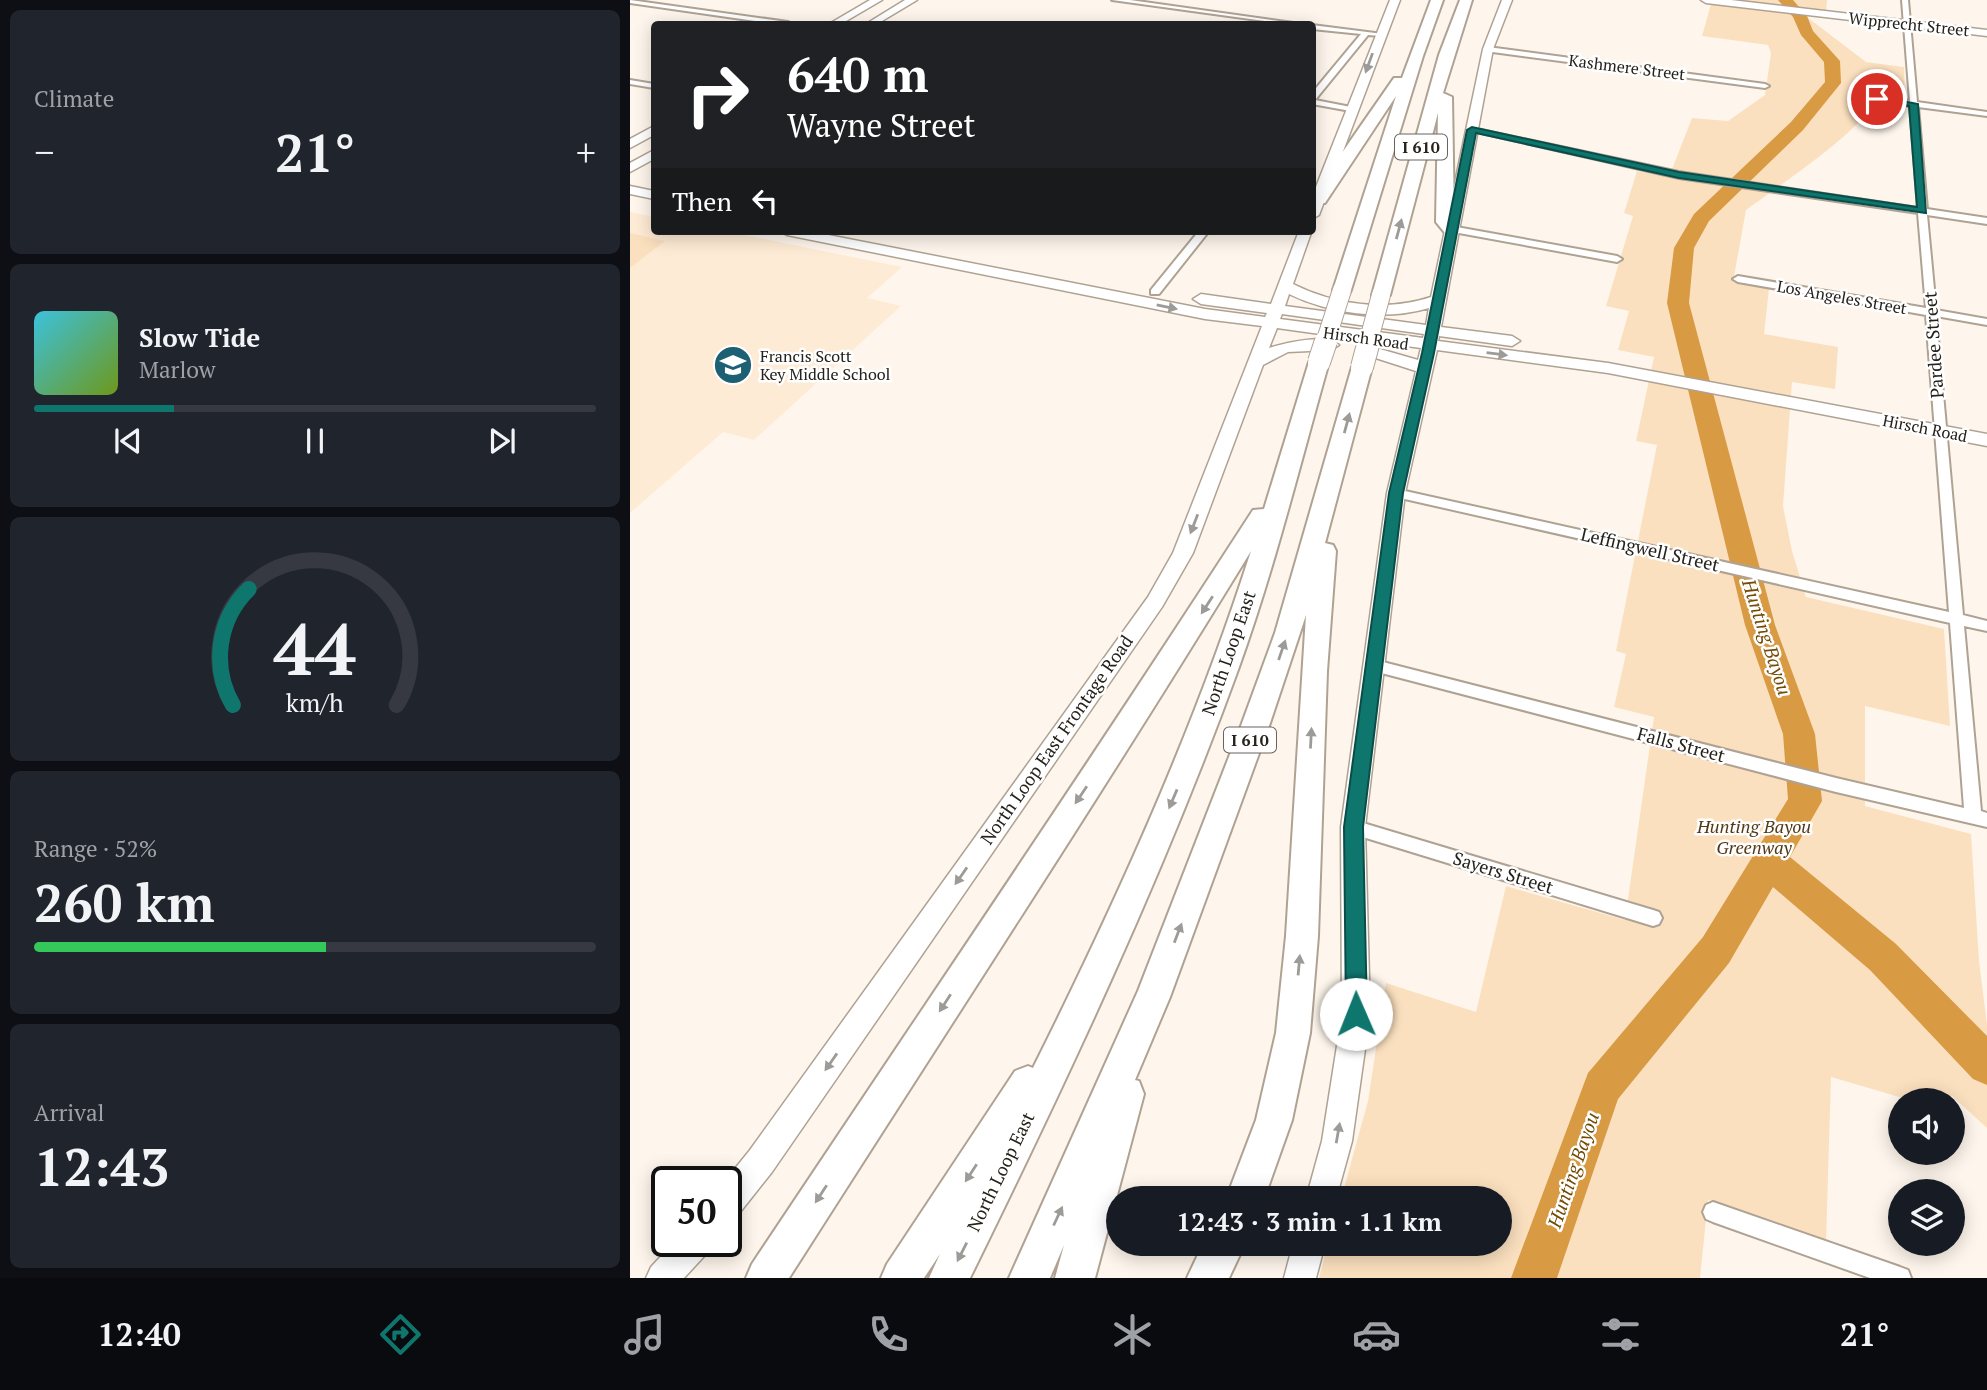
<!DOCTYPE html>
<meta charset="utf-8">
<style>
body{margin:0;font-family:"PT Serif",serif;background:#20242c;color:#f1f3f6;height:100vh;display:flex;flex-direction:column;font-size:26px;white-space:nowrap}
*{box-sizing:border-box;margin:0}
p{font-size:23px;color:#9ea1a6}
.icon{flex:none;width:38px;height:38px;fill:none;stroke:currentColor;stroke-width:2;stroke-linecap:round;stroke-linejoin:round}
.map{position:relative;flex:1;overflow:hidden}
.panel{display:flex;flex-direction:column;gap:10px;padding:10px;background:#0d0f14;width:630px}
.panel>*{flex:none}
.hud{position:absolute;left:21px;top:21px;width:665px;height:214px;border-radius:7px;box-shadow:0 4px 18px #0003;background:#202124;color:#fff;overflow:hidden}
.tools{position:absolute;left:1258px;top:1088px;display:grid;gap:14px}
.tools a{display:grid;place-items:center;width:77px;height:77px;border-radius:50%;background:#171b24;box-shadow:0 4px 18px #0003;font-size:35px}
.speed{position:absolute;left:21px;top:1166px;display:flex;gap:14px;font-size:35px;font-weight:700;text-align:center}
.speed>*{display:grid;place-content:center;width:91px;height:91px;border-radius:50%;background:#171b24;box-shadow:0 4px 18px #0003;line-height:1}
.speed .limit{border:4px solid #111;border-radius:10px;background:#fff;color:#111}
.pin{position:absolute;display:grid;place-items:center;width:60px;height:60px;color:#fff;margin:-30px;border:4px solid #fff;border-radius:50%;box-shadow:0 2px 7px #0007}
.me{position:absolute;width:77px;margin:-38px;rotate:359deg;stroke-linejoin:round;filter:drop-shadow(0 0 5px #0008)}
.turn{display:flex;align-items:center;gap:24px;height:147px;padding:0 21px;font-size:32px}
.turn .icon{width:91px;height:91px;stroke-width:2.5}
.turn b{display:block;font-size:49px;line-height:60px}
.then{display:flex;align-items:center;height:66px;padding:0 21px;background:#0003;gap:14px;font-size:26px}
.big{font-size:52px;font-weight:700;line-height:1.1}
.panel .widget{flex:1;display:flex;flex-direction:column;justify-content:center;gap:10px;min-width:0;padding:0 24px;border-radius:10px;background:#20242c}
.panel .dial{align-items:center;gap:0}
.dial svg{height:182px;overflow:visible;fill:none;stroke:#363941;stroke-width:7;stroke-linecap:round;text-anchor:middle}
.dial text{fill:#f1f3f6;stroke:none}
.song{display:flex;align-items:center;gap:21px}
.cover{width:84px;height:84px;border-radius:10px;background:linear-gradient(135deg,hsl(190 70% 55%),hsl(80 70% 35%))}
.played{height:7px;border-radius:4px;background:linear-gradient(90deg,#0f766e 25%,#363941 25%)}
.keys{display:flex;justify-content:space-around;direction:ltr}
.heat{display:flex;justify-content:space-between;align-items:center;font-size:38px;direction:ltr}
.charge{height:10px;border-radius:5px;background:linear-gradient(90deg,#34c759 52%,#363941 0)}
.trip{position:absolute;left:476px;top:1186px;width:406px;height:70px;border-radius:35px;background:#171b24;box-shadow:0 4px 18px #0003;font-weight:700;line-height:70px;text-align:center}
.tabs{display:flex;height:112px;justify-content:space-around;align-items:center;background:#090b0e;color:#9ea1a6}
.tabs .icon{width:49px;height:49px}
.tabs .on{color:#0f766e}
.tabs b{font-size:32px;color:#f1f3f6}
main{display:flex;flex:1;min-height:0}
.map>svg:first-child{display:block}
.built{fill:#feebd5}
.green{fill:#fbe0bf}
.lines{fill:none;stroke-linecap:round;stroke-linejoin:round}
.river{fill:#d89a43;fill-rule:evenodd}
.street-casing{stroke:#afa293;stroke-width:4}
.secondary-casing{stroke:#afa293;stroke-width:3}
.highway-casing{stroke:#afa293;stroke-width:4}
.street{fill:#fff;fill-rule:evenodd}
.secondary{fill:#fff;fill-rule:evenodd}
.highway{fill:#fff;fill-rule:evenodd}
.highway-bridge-far1-casing{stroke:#afa293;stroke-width:20;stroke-linecap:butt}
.highway-bridge-casing{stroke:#afa293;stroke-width:24;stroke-linecap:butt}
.highway-bridge-far1{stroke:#fff;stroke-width:18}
.highway-bridge{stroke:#fff;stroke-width:22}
.oneway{fill:#9d9b98}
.route{fill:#0f766e;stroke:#0a4d48;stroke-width:2}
.labels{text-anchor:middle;stroke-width:5;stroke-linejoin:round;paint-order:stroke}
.far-street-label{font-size:16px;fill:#25211b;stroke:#fff}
.shield{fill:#fff;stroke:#66645f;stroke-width:2}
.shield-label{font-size:16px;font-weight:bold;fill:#25211b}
.far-poi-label{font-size:16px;fill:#25211b;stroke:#fff;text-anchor:start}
.street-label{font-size:18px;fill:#25211b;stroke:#fff}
.park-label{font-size:18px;font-style:italic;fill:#523814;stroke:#fff}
.water-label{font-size:19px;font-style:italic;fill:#734a02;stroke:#fff}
</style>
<main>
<section class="panel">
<div class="widget"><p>Climate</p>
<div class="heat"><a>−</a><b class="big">21°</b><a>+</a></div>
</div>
<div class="widget">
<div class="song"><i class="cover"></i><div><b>Slow Tide</b><p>Marlow</p></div></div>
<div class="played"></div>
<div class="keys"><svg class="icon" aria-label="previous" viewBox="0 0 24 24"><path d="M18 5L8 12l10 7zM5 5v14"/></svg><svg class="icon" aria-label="pause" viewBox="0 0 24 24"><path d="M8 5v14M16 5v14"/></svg><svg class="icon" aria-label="next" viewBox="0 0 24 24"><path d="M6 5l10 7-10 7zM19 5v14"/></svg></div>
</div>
<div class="widget dial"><svg viewBox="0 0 100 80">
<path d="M14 69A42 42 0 1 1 86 69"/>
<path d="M14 69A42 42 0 0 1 21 18" stroke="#0f766e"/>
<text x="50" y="56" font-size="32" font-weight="700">44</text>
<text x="50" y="72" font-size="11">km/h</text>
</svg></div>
<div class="widget"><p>Range · 52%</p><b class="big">260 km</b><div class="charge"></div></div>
<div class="widget"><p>Arrival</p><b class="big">12:43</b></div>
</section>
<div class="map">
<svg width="1357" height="1278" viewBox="0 0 1357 1278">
<rect width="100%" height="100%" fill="#fef6ec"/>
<path class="built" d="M 0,212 L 24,217 L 24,231 L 95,231 L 272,267 L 237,298 L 271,306 L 124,440 L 93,432 L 0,513 Z"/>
<path class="green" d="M 1102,0 L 1197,0 L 1196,12 L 1173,14 L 1236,62 L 1274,67 L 1275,100 L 1245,96 C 1243,125 1141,191 1116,210 L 1103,282 L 1139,289 L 1134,334 L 1208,347 L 1205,389 L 1162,382 L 1153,506 L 1162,551 L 1176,597 L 1314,629 L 1320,726 L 1235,706 L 1235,806 L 1341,834 L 1349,961 L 1357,1025 L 1357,1128 L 1322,1096 L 1319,1101 L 1283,1101 L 1201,1077 L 1196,1242 L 1078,1200 L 1070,1278 L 689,1278 L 698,1244 L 870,1244 L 870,1199 L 711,1199 L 738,1101 L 756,983 L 846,1012 L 876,886 L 995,920 L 1024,717 L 984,707 L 996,654 L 986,651 L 1027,445 L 1006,441 L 1024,357 L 988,350 L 999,311 L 976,306 L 1003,216 L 994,213 L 1007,171 L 1039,177 L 1062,118 L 1098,121 L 1135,95 L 1141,53 L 1138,45 L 1072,36 L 1081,4 L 1101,6 Z
M 0,233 L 35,241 L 0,268 Z"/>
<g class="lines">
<path class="river" d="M 1148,0 L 1163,0 L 1177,16 L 1183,31 L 1210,61 L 1211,83 L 1173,130 L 1079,221 L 1064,248 L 1059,303 L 1145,625 L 1185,734 L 1192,801 L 1160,857 L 1266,944 L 1357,1036 L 1357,1085 L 1343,1079 L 1240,970 L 1143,887 L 1099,963 L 988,1099 L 927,1278 L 881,1278 L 958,1073 L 1073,937 L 1158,799 L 1153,734 L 1115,625 L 1037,303 L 1044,248 L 1064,214 L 1161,122 L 1195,82 L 1194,62 L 1171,35 L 1163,17 Z"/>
<g class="street-casing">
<path id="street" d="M 0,0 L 158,22 L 161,24 L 147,24 L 0,3 Z
M 482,0 L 500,0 L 671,24 L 656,24 Z
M 1272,0 L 1278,0 L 1287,102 L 1357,112 L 1357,116 L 1288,107 L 1297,209 L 1357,218 L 1357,224 L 1297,215 L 1306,310 L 1357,319 L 1357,325 L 1306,316 L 1333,615 L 1357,621 L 1357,631 L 1334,626 L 1351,811 L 1357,813 L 1357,827 L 1206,792 L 740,670 L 738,666 L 740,662 L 745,660 L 1206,778 L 1334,808 L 1320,623 L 766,497 L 760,493 L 766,489 L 1319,612 L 1296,315 L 1108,282 L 1103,279 L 1108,276 L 1296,308 L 1288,213 L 1049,178 L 838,130 L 842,128 L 1049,172 L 1288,208 L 1280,106 L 1243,99 L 1247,97 L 1280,101 Z
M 682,25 L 753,34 L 750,36 L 738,35 L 685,100 L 726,108 L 726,112 L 682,104 L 682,93 L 731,34 L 682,29 Z
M 858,47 L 1135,84 L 1139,86 L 1135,88 L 855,51 Z
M 0,80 L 24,84 L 24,88 L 0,84 Z
M 821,226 L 987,256 L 992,259 L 987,262 L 818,231 L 818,227 Z
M 569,231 L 579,231 L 529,294 L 521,294 L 521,290 Z
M 723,820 L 1023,910 L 1029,912 L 1032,918 L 1029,924 L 1023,926 L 723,834 L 717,832 L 715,827 L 717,822 Z
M 1083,1202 L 1270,1267 L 1278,1270 L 1281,1278 L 1240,1278 L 1083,1222 L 1076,1219 L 1073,1212 L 1076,1205 Z"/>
</g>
<g class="secondary-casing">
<path id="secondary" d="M 240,0 L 252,0 L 211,24 L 199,24 Z
M 275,0 L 287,0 L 247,24 L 236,24 Z
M 760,0 L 770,0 L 689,215 L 682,219 L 682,197 Z
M 872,0 L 882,0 L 863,49 L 811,327 L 882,336 L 890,341 L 882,346 L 809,336 L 808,341 L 978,363 L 1357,434 L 1357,446 L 978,373 L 807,350 L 775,493 L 735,827 L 740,1014 L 722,1141 L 706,1199 L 676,1199 L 692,1141 L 712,1014 L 711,827 L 757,493 L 786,371 L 730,353 L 728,350 L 736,345 L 788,360 L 791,348 L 647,328 L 639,348 C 655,343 696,333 709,345 L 701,350 L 658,352 L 633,365 L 563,553 L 532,607 L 142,1172 L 107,1216 L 96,1220 L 95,1181 L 120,1150 L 518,597 L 543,553 L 632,326 L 575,319 L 157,235 L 150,231 L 178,231 L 575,309 L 635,317 L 637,313 L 571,304 L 563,299 L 571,294 L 641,304 L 669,231 L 682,230 L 663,284 C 705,305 756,312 801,297 L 853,49 ZM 659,294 C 700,314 755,321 799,308 L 796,325 L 655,306 ZM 652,314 L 794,334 L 793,338 L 650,319 Z
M 1071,0 L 1101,0 L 1357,30 L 1357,36 L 1076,3 Z
M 24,126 L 24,135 L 0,148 L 0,139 Z
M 24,150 L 24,159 L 0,172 L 0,163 Z
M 0,186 L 24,191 L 24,199 L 0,194 Z
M 45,1241 L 83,1241 L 78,1252 L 54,1278 L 16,1278 L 21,1267 Z
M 663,1244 L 695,1244 L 686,1278 L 654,1278 Z"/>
</g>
<g class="highway-casing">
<path id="highway" d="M 801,0 L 813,0 L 793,56 L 721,290 L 719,294 L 705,294 L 703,290 L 766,96 L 695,203 L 683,203 L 682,196 L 764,78 L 772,78 Z
M 830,0 L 842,0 L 813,93 L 822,97 L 824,221 L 830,229 L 821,234 L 815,233 L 806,222 L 808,113 L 760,295 L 751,301 L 744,299 L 742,295 L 809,55 Z
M 689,356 L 696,358 L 699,362 C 670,464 645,567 609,667 C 533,877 438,1078 340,1278 L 299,1278 L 310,1254 L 294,1278 L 251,1278 L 257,1264 L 385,1071 L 398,1066 L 403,1068 C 487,900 564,730 621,551 C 471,796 313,1036 159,1278 L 116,1278 L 122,1264 C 289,1013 459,764 623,510 L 634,509 L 679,362 L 682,358 Z
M 732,361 L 739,363 L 742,367 L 695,543 L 703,545 L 706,551 L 697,671 L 688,936 L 680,1033 L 662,1120 L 634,1199 L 596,1199 L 626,1120 L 646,1033 L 656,936 L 676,615 L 639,726 L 540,997 L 505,1080 L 509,1081 L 514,1094 L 465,1278 L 425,1278 L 434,1245 L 420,1278 L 379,1278 L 508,991 L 611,726 L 645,633 L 722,367 L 725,363 Z
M 573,1244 L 615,1244 L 599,1278 L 557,1278 Z"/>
</g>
<use href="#street" class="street"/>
<use href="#secondary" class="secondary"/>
<use href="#highway" class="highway"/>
<g class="highway-bridge-far1-casing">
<path id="highway-bridge-far1" d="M 695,343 L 712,290
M 738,343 L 751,295"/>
</g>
<g class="highway-bridge-casing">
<path id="highway-bridge" d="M 689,362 L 696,341
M 732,367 L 739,341"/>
</g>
<use href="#highway-bridge-far1" class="highway-bridge-far1"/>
<use href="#highway-bridge" class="highway-bridge"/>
</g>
<defs><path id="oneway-solid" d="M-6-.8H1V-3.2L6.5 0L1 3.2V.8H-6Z" transform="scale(1.75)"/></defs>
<g class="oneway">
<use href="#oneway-solid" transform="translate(739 63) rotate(110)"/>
<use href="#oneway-solid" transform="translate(769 229) rotate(-75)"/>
<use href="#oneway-solid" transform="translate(537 307) rotate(11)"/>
<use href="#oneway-solid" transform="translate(867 354) rotate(7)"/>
<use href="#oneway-solid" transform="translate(717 423) rotate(-75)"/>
<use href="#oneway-solid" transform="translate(564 524) rotate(111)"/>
<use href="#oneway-solid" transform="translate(577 605) rotate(123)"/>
<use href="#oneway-solid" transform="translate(652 650) rotate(-71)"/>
<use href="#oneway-solid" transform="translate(681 738) rotate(-87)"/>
<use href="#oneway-solid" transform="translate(451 795) rotate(124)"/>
<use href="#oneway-solid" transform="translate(543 799) rotate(113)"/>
<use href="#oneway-solid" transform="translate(331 876) rotate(125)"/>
<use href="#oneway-solid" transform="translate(548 933) rotate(-69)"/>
<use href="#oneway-solid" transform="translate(669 965) rotate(-85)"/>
<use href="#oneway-solid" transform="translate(315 1003) rotate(123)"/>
<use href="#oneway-solid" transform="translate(201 1062) rotate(125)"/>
<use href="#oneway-solid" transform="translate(708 1133) rotate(-80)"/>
<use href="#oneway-solid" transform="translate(341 1173) rotate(123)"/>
<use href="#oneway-solid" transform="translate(191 1194) rotate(123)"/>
<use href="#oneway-solid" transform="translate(428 1216) rotate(-65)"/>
<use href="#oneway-solid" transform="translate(332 1252) rotate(117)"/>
</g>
<path class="route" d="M 1247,96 L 1288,104 L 1296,213 L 1049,178 L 846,133 L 804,353 L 773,493 L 733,827 L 737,1014 L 733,1021 L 726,1024 L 719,1021 L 716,1014 L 714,827 L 759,493 L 792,353 L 837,130 L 842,127 L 1049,172 L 1287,207 L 1279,106 L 1244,101 L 1243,99 Z"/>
<defs>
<g id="school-disc" transform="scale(2.0125)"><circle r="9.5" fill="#1d5f73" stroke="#fff"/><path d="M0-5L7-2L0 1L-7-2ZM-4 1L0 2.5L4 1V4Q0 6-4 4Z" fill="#fff"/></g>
</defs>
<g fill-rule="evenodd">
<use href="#school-disc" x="103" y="365"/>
</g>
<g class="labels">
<g class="far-street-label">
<text transform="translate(1279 24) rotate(6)" y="6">Wipprecht Street</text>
<text transform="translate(997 67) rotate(7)" y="6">Kashmere Street</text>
<text transform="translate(1212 297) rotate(10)" y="6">Los Angeles Street</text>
<text transform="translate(736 338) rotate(8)" y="6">Hirsch Road</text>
<text transform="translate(1295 428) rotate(11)" y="6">Hirsch Road</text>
</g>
<g class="shield">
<rect x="765" y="134.5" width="52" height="25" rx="5"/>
<rect x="594" y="727.5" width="52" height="25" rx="5"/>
</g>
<g class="shield-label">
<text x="791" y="153">I 610</text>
<text x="620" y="746">I 610</text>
</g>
<g class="far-poi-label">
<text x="130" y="362">Francis Scott<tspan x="130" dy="18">Key Middle School</tspan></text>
</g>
<g class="street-label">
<text transform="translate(1304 345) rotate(-94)" y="6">Pardee Street</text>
<text transform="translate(1020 550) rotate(13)" y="6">Leffingwell Street</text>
<text transform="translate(599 653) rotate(-71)" y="6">North Loop East</text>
<text transform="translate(427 740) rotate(-55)" y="6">North Loop East Frontage Road</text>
<text transform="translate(1051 745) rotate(15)" y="6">Falls Street</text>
<text transform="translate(873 873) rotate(17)" y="6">Sayers Street</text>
<text transform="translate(371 1172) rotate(-64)" y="6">North Loop East</text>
</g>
<g class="park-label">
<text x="1124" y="833">Hunting Bayou<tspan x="1124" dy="21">Greenway</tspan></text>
</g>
<g class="water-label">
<text transform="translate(1137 637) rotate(72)" y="7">Hunting Bayou</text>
<text transform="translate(943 1170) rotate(-71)" y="7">Hunting Bayou</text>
</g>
</g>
</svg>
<div class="tools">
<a><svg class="icon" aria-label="sound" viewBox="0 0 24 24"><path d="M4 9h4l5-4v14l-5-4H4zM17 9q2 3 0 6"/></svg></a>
<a><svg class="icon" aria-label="layers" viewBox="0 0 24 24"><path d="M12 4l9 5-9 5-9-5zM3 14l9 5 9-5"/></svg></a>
</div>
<div class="speed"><div class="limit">50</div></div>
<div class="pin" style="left:1247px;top:99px;background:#d93025"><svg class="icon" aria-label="arrive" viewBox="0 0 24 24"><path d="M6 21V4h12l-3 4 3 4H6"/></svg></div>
<svg class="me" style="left:726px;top:1014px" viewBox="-20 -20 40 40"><circle r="19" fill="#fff"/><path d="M0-13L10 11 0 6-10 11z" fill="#0f766e"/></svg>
<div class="trip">12:43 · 3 min · 1.1 km</div>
<div class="hud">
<div class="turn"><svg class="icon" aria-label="right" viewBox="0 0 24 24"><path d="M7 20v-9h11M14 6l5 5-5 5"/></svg><div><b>640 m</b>Wayne Street</div></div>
<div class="then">Then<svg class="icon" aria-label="left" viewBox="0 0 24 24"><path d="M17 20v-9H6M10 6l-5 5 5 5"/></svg></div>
</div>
</div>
</main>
<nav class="tabs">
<b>12:40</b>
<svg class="icon on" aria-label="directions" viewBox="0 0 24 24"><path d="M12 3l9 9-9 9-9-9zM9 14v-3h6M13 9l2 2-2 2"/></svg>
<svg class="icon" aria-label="music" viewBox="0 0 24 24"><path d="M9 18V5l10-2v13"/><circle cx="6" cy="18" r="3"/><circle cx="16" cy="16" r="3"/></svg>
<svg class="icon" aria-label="phone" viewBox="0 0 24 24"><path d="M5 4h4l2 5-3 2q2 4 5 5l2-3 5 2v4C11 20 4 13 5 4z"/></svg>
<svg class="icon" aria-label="climate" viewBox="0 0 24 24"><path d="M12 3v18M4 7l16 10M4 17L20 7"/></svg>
<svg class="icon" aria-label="car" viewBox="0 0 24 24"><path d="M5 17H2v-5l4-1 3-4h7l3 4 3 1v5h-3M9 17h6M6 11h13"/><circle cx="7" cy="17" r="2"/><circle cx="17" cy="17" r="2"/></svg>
<svg class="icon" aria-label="filters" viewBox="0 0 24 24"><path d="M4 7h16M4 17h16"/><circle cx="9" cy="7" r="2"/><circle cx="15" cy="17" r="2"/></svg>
<b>21°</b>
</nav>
